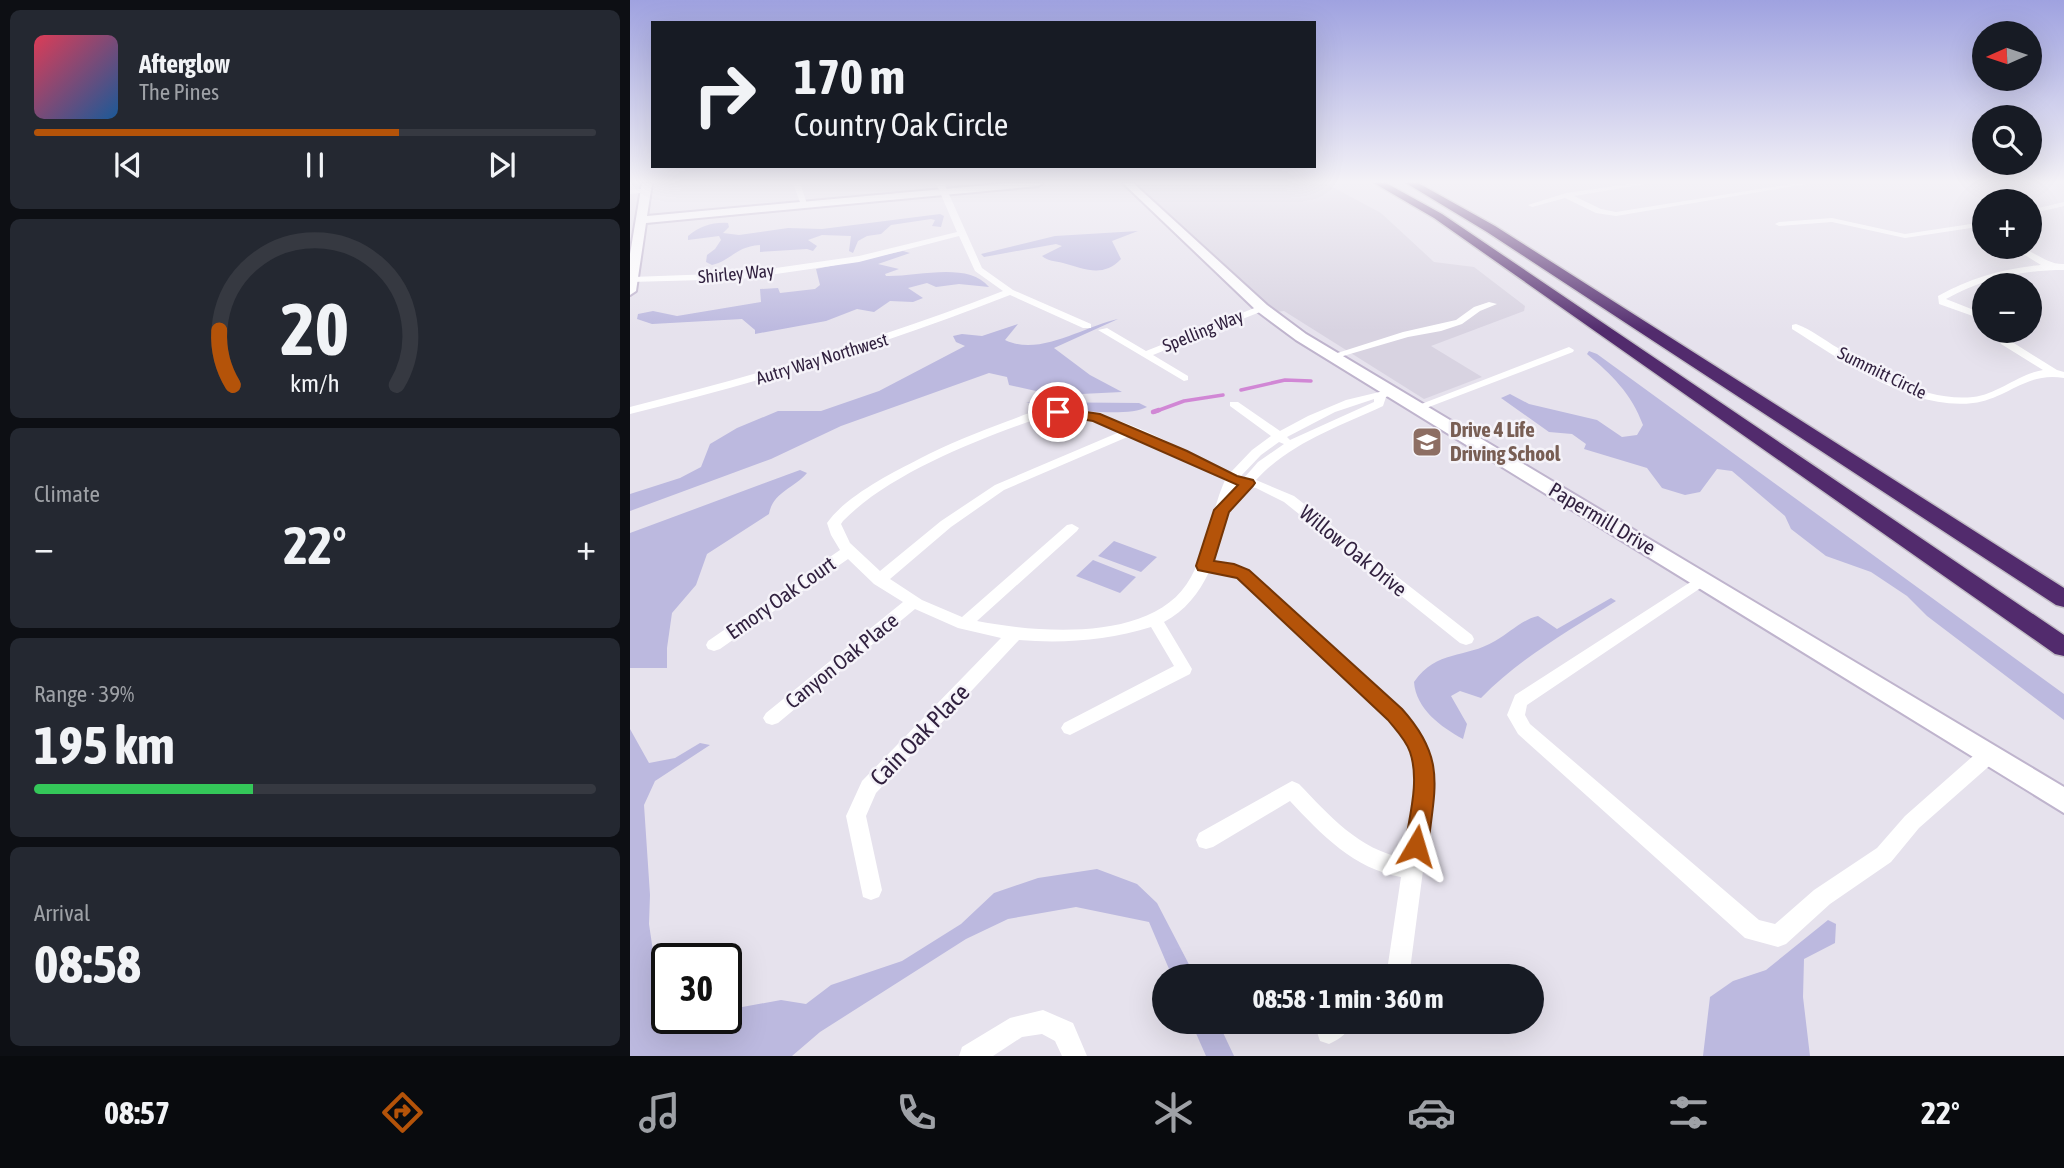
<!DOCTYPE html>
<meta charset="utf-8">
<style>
body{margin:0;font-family:"Asap Condensed",sans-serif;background:#242831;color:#f1f3f6;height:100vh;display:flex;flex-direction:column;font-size:26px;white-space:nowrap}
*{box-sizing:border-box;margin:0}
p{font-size:23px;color:#9ea1a6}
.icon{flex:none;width:38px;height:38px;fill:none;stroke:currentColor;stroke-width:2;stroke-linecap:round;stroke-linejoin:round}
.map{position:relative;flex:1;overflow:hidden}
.sheet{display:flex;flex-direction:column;gap:10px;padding:10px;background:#0d0f14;width:630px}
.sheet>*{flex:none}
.top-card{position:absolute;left:21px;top:21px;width:665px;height:147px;border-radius:0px;box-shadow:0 7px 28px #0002;background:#171b24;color:#f1f3f6;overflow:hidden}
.needle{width:46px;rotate:267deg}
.tools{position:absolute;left:1342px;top:21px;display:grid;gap:14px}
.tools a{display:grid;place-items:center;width:70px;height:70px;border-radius:50%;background:#171b24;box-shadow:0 7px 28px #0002;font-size:35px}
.speed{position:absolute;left:21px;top:943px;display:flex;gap:14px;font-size:35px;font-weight:700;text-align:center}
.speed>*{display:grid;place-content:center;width:91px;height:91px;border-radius:50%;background:#171b24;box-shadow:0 7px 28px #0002;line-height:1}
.speed .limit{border:4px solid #111;border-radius:10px;background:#fff;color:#111}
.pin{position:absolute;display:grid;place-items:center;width:60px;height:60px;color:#fff;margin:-30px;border:4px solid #fff;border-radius:50%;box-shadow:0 2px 7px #0007}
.me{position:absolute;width:77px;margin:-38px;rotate:7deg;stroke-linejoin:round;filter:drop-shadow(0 0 5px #0008)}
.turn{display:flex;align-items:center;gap:24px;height:147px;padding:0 28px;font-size:32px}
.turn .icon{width:91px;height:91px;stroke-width:2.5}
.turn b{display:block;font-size:49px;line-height:60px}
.big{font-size:52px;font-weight:700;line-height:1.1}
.sheet .widget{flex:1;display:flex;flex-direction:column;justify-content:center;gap:10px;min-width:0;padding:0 24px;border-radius:10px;background:#242831}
.sheet .dial{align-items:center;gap:0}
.dial svg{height:182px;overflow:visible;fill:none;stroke:#363941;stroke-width:7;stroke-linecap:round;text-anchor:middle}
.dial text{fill:#f1f3f6;stroke:none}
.song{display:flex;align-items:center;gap:21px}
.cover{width:84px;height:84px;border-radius:10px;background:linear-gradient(135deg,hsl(350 70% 55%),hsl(210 70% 35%))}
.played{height:7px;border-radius:4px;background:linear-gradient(90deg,#b45309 65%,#363941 65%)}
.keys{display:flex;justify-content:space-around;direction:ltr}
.heat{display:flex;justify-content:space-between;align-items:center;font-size:38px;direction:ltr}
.charge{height:10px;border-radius:5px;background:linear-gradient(90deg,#34c759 39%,#363941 0)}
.trip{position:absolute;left:522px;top:964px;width:392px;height:70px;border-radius:35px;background:#171b24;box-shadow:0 7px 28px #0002;font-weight:700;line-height:70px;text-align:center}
.tab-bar{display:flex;height:112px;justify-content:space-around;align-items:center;background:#090b0e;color:#9ea1a6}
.tab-bar .icon{width:49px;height:49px}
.tab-bar .current{color:#b45309}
.tab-bar b{font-size:32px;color:#f1f3f6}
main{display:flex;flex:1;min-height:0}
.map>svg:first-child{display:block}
.built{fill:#d8d3e1}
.green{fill:#bcb9df}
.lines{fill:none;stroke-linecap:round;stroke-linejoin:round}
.stream-far1{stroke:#d187d5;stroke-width:3.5}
.stream{stroke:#d187d5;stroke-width:4.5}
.secondary-casing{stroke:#bfb4cd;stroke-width:4}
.highway-casing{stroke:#c1bcc5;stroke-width:3}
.street{fill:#fff;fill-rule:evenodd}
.secondary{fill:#fff;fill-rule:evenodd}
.highway{fill:#522b6d;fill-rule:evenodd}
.route{fill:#b45309;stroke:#753606;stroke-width:2}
.labels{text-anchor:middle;stroke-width:5;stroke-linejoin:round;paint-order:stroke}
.far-street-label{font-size:18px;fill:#31213f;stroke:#f5f3f9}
.education-label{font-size:21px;font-weight:bold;fill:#785e54;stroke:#f5f3f9;text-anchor:start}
.street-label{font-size:21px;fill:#31213f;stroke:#f5f3f9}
.near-street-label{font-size:24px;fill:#31213f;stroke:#f5f3f9}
</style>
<main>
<section class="sheet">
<div class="widget">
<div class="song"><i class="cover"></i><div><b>Afterglow</b><p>The Pines</p></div></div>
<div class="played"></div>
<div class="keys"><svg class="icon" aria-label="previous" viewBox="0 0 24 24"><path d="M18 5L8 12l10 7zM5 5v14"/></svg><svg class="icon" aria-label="pause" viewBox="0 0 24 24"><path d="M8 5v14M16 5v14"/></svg><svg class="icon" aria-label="next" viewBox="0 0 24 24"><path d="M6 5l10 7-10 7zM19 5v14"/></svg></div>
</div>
<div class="widget dial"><svg viewBox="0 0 100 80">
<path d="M14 69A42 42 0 1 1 86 69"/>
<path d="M14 69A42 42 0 0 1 8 45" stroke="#b45309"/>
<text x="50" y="56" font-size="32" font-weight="700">20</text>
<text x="50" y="72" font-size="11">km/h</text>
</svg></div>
<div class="widget"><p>Climate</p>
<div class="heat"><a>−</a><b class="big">22°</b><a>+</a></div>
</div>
<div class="widget"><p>Range · 39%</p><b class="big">195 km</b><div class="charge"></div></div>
<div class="widget"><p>Arrival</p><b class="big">08:58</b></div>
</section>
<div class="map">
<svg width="1434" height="1056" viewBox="0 0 1434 1056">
<rect width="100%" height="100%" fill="#e6e2ed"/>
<path class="built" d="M 504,183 L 695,183 L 751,213 L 804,262 L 844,267 L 895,306 L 894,311 L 801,346 L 852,377 L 794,399 L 654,311 L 646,312 Z"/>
<path class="green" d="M 310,214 L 314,216 L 311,227 L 302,226 L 305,220 L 301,219 L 261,225 L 251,234 L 237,236 L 228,241 L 223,253 L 219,251 L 221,236 L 192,235 L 178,240 L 187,246 L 183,251 L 177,249 L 130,252 L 130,245 C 104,247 101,261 82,265 L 76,262 L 77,255 L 85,249 L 91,240 L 89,236 L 58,240 L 58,236 C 70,226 83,222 98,223 L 99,227 L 93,233 L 109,235 L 158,228 L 192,229 Z
M 508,231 L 482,241 L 491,259 C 473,278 455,269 433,263 C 425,261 418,261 412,256 L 432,246 L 426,244 L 354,257 L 351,254 L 425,236 Z
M 273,251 L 280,253 L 248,264 L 269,269 L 255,274 L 256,276 C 286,277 338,261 359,287 L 329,284 L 306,287 L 297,283 L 278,288 L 293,298 L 283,302 L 260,301 L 244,312 L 227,309 L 196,321 L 125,334 L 125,330 L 112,319 L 22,324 L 7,319 L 8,314 L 23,311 L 47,316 L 131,302 L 130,289 L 148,288 L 150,293 L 185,289 L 190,285 L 186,269 Z
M 488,319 L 424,348 L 460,375 L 492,392 L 451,394 L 406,391 L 379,385 L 377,377 L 359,373 L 211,426 L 141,459 L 0,511 L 0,494 L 50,478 L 71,467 L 80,444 L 107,428 L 148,411 L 191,411 L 249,391 L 335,346 L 326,342 L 323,336 L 332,334 L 352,336 L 388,324 L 375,340 C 410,357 454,326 488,319 Z
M 959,351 L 967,354 L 1434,694 L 1434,720 L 1297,616 L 1277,596 L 1241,572 L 1196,556 L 1161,529 L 1155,516 L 1102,471 L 1087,469 L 1070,492 L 1055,495 L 1032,488 L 1017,468 L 954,449 L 956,444 L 942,434 L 919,432 L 871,398 L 880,394 L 899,404 L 967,420 L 992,437 L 1007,435 L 1013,425 C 1001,393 982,375 957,354 Z
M 396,402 L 509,403 L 517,407 C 495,419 422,408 396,402 Z
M 170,470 L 177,473 C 163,489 143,492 139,514 L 77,554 L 66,585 L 42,613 L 37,648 L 37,668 L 0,668 L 0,533 Z
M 484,541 L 527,557 L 511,572 L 468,556 Z
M 463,560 L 506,577 L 490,593 L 446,576 Z
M 981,598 L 986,601 C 940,630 890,658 851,698 L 830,691 L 821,696 L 837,724 L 833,739 C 811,727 786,709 784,682 C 807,649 835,659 865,641 C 880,633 891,620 908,616 L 927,629 Z
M 0,729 L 19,763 L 45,758 L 70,743 L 80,745 L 25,781 L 14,805 L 20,895 L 19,924 L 29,992 L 37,1000 L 37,1018 L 96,1018 L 96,1010 L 151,1000 L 176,1004 L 201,985 L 272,961 L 331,924 L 364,893 L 408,878 L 467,869 L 507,884 L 527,903 L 565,976 L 542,976 L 519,922 L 446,907 L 378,919 L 336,939 L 190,1032 L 162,1056 L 0,1056 Z
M 1198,920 L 1206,924 L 1205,943 L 1174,959 L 1173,997 L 1180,1056 L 1073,1056 L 1080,997 L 1103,981 L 1136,970 Z
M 561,1022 L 588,1022 L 604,1056 L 576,1056 Z"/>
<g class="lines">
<path class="stream-far1" d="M 611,390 L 655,380 L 681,381
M 524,412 L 554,401 L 593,395"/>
<path class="stream" d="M 523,412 L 529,410"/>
<g class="secondary-casing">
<path id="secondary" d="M 12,183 L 22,183 L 17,216 L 380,183 L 413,183 L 408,186 L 16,223 L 6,291 L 0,295 L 0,254 Z
M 493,183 L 503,183 L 637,305 L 676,334 L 1434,787 L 1434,813 L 666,340 L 627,311 Z"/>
</g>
<g class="highway-casing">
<path id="highway" d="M 744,183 L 756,183 L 812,214 L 1434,635 L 1434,656 L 1425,654 L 804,218 Z
M 776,183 L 788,183 L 865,226 L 1434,588 L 1434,607 L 1426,605 L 857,232 Z"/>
</g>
<path class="street" d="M 163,183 L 170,183 L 178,207 L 171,205 Z
M 306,183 L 314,183 L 352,268 L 383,290 L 461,324 L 461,328 L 453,328 L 380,295 C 256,344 129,382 0,414 L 0,407 C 127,375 251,339 373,291 L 345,271 L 329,236 L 229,262 L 111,279 L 0,282 L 2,277 L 111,273 L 229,256 L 327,232 Z
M 1006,183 L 1022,183 L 944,196 L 971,209 L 986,212 L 1168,183 L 1183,183 L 986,216 L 966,213 L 935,198 L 902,207 L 898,205 L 936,193 Z
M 19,188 L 19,192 L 0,194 L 0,190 Z
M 1434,202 L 1434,206 L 1400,214 L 1400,210 Z
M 1202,218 L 1275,234 L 1354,222 L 1354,226 L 1275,238 L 1202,222 L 1149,226 L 1145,224 L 1149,222 Z
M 1382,247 C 1401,246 1414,265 1434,264 L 1434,270 C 1392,270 1353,278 1316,299 L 1354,314 L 1354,320 L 1309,304 L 1308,296 C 1340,278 1374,268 1411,265 Z
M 859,302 L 867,304 L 850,311 L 832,324 L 811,331 L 778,337 L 703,359 L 698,356 L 773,332 L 826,320 L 844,307 Z
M 632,305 L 637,308 L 635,310 L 523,355 L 558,376 L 558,380 L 554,381 L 468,330 L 477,328 L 516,351 Z
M 1166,324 C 1181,329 1194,340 1208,348 C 1247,372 1295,402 1343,397 C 1368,394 1388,374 1413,370 L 1371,344 L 1367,337 L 1368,331 L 1378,331 L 1379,340 L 1427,370 L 1434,372 L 1434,378 C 1397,371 1377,399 1343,403 C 1282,411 1211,360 1162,329 L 1162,325 Z
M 939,347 L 944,350 L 943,352 L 791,410 L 783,410 L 781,408 Z
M 762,389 L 768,392 L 756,397 L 753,406 C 708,427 660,443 626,480 L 664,496 L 842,635 L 844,639 L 842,643 L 836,645 L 830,643 L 654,502 L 626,488 L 620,487 L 599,510 L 583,562 L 604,565 L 618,570 L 771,710 C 792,733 799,748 805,779 L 780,970 L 778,976 L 751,976 L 758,964 L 771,877 C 724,869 691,834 660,801 L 583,847 L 576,849 L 569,847 L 566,840 L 569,833 L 662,781 L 669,784 C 699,815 729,850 774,858 C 779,825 792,784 781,752 C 776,740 767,730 759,720 L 608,578 L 579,572 C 569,593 555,611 534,622 L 562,669 L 560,674 L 440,735 L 434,733 L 431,728 L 434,723 L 544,666 L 521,627 C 478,640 434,644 389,640 L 246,793 L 236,816 L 252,890 L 249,897 L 241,900 L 233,897 L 216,816 L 232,781 L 371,638 L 328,628 L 285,609 L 148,723 L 142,725 L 136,723 L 133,718 L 136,713 L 273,602 L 244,584 L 218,559 L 90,649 L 84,651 L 78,649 L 76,645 L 78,641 L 210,550 L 201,535 L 197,523 C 216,496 260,474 289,459 C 318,444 348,432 378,421 C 389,417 402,411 414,410 C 481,405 542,445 600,473 L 622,450 L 641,436 L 600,406 L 600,402 L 608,402 L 650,431 L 678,416 L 716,400 ZM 744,399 L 744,402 L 660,440 L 657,437 L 705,412 ZM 412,417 C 440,417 465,421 492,431 L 365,485 L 311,521 L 250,571 L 220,543 L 211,524 L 213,521 C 260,473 349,439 412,417 ZM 502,435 L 595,480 C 581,512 578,547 561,577 C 526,643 409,633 347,621 L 447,531 L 449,528 L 442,524 L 437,525 L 332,617 L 292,600 L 260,579 L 321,527 L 374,490 ZM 649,442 L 654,444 L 628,462 L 614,478 L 610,477 L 631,455 Z
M 1073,574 L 1078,575 L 1081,579 L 1078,583 L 897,705 L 895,715 L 900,724 L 1129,920 L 1145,924 L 1184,890 L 1247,848 L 1275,816 L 1351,749 L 1358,747 L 1365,749 L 1367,755 L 1365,761 L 1289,828 L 1261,862 L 1200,904 L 1156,944 L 1148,947 L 1115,938 L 888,734 L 877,715 L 885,695 Z
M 413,1010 L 443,1023 L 457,1056 L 432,1056 L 425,1041 L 412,1034 L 392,1037 L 363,1056 L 329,1056 L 332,1047 L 380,1018 Z
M 692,1022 L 723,1022 C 718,1033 710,1039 699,1044 L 690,1041 L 687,1032 Z"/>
<use href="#secondary" class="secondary"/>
<use href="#highway" class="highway"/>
</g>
<linearGradient id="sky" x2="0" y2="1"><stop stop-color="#9fa2e0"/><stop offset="0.55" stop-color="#f4f2f7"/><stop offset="1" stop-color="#f4f2f7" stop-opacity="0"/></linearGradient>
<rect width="1434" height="331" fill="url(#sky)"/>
<path class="route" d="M 428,408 L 470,414 L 557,451 L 607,476 L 623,480 L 625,483 L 623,486 L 599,512 L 584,561 L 604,564 L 619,570 L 772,709 C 816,758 805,786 798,846 L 794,854 L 786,857 L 778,854 L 775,846 C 779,817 790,781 780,752 C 776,740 766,730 758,720 L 607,578 L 568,570 L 566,566 L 584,510 L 608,485 L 463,421 L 424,415 L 422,412 Z"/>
<defs>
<g id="school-square" transform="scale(1.575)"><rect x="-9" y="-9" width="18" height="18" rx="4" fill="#8d6e63" stroke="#f5f3f9"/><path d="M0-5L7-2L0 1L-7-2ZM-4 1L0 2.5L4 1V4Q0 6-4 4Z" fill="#fff"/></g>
</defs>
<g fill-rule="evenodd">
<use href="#school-square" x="797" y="442"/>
</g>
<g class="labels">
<g class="far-street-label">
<text transform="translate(106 274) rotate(-5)" y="6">Shirley Way</text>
<text transform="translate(573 331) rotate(-22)" y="6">Spelling Way</text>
<text transform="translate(192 359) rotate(-17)" y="6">Autry Way Northwest</text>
<text transform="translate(1252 373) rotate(26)" y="6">Summitt Circle</text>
</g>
<g class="education-label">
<text x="820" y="437">Drive 4 Life<tspan x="820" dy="24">Driving School</tspan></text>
</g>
<g class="street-label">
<text transform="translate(972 519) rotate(31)" y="7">Papermill Drive</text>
<text transform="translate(723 551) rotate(39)" y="7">Willow Oak Drive</text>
<text transform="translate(151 598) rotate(-35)" y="7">Emory Oak Court</text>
<text transform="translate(212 661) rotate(-39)" y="7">Canyon Oak Place</text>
</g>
<g class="near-street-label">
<text transform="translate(290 735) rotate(-46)" y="8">Cain Oak Place</text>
</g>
</g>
</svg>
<div class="tools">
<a><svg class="needle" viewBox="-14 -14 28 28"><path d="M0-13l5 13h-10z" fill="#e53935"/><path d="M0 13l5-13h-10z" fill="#9ea1a6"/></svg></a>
<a><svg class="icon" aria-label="search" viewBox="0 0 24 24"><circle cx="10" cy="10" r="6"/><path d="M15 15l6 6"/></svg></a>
<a>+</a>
<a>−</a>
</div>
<div class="speed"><div class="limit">30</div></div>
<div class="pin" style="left:428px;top:412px;background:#d93025"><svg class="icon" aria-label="arrive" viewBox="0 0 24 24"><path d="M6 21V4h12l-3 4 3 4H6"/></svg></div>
<svg class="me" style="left:786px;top:846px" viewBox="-20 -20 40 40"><path d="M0-17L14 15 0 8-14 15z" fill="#b45309" stroke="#fff" stroke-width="4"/></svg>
<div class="trip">08:58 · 1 min · 360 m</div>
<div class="top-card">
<div class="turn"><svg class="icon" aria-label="right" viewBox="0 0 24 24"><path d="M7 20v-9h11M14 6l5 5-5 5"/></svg><div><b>170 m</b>Country Oak Circle</div></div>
</div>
</div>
</main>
<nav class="tab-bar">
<b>08:57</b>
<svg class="icon current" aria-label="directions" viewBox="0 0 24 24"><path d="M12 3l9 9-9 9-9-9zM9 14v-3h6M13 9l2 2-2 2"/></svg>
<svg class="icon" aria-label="music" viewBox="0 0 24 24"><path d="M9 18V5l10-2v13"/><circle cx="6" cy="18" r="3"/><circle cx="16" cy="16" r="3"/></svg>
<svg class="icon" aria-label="phone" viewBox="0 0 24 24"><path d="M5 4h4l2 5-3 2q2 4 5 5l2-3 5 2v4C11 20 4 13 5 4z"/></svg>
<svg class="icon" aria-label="climate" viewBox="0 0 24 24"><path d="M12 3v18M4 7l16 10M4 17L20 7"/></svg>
<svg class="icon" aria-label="car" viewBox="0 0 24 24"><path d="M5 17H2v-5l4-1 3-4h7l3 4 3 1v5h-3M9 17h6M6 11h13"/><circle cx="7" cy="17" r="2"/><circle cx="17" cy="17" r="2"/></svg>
<svg class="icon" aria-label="filters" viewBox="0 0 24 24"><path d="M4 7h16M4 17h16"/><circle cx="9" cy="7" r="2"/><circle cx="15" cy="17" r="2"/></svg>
<b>22°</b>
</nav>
